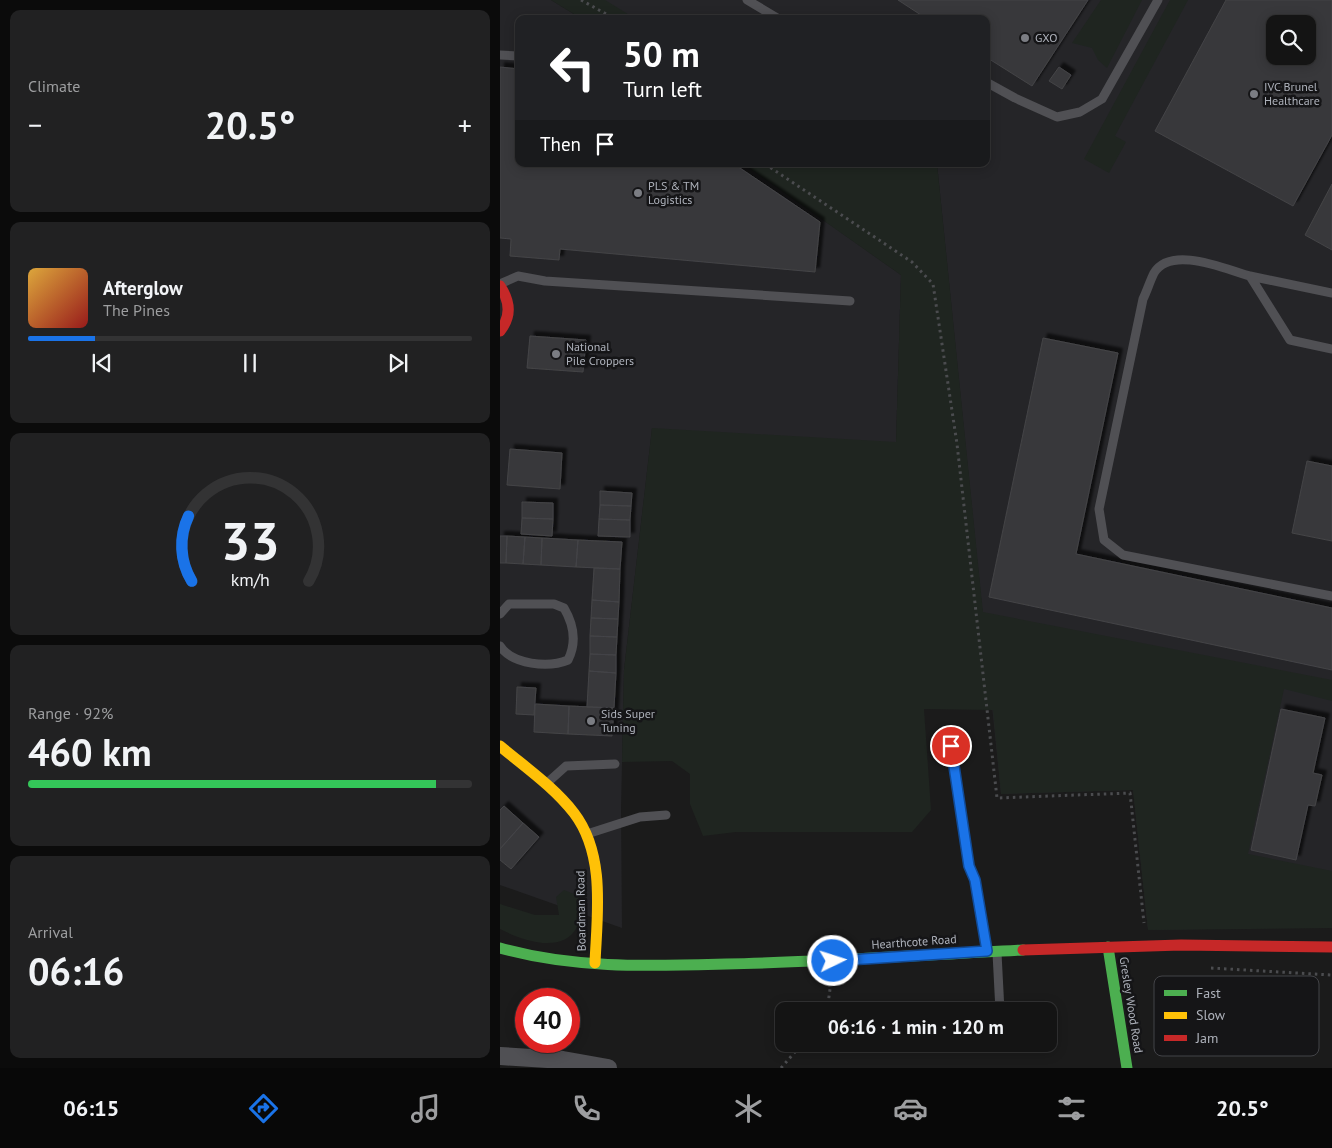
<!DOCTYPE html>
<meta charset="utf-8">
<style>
body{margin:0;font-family:"PT Sans",sans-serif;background:#212122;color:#f1f3f6;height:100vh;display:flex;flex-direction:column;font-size:19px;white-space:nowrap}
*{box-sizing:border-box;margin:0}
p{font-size:16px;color:#9d9ea0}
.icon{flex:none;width:28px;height:28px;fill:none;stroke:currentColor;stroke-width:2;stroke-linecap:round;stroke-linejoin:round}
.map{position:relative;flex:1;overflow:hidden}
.panel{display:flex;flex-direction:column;gap:10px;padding:10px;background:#0b0b0b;width:500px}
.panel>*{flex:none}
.top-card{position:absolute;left:15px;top:15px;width:475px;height:152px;border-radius:10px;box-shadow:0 2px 12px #0003,0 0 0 1px #333334;background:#202124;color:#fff;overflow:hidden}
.controls{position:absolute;left:766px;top:15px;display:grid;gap:10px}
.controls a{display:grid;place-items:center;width:50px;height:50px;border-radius:10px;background:#141414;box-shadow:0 2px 12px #0003,0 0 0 1px #333334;font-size:25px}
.speed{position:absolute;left:15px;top:988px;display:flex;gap:10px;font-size:25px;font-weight:700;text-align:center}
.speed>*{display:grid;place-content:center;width:65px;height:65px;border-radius:50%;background:#141414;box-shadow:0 2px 12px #0003,0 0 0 1px #333334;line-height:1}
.speed .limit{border:8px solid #d22;background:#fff;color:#111}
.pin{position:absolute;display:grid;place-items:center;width:42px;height:42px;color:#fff;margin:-21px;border:2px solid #fff;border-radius:50%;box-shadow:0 1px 5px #0007}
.me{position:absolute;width:55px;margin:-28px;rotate:86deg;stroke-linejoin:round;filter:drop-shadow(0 0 4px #0008)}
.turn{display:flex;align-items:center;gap:18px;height:105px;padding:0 25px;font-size:22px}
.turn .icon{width:65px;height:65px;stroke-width:2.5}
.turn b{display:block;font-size:35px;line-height:42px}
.then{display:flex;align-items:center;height:48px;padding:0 25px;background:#0003;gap:10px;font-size:19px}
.big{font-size:38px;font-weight:600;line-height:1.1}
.panel .card{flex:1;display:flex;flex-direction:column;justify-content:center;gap:8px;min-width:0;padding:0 18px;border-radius:10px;background:#212122}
.panel .dial{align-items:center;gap:0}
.dial svg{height:130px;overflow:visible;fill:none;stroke:#333334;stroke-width:7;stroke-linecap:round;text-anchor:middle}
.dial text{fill:#f1f3f6;stroke:none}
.song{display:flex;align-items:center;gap:15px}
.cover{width:60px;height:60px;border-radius:8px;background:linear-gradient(135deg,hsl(40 70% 55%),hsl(0 70% 35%))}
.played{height:5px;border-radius:2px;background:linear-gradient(90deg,#1a73e8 15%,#333334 15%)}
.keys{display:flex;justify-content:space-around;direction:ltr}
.heat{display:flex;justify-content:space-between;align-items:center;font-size:28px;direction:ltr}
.charge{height:8px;border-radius:4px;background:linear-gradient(90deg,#34c759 92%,#333334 0)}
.trip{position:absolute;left:275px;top:1002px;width:282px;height:50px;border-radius:10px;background:#141414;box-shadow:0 2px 12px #0003,0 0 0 1px #333334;font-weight:600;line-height:50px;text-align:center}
.menu{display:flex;height:80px;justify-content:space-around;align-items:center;background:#080808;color:#9d9ea0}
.menu .icon{width:35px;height:35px}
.menu .active{color:#1a73e8}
.menu b{font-size:22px;color:#f1f3f6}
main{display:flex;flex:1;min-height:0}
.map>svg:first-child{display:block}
.built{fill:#252528;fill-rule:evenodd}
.green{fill:#1f2520}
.building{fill:#39393b;stroke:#444447;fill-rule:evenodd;filter:url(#shadow)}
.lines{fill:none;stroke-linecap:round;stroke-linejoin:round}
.path{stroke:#4b4c4f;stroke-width:3;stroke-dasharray:2.5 4;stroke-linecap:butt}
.lane{stroke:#505054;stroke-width:9}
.street{stroke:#505054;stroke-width:18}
.fast{stroke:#4caf50;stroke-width:11}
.slow{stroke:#ffc107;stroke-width:11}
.jam{stroke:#c62828;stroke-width:11}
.route-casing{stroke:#114b97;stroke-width:12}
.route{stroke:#1a73e8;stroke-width:9}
.poi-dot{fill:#7b7d83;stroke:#151517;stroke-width:2}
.labels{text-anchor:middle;stroke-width:5;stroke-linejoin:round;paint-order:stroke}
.poi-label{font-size:12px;fill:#aeb2bb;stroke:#151517;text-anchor:start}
.street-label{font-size:12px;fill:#aeb2bb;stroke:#151517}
.key{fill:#151517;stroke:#434448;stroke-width:1}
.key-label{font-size:14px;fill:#aeb2bb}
</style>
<main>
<section class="panel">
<div class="card"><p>Climate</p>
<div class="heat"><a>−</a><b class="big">20.5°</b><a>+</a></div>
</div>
<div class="card">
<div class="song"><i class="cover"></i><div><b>Afterglow</b><p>The Pines</p></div></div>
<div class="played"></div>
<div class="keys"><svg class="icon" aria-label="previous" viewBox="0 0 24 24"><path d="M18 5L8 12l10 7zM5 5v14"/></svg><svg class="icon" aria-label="pause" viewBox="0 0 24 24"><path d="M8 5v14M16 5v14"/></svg><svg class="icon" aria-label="next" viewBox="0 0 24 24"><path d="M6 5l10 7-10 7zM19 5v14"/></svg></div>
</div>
<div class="card dial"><svg viewBox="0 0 100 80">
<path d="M14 69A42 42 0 1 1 86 69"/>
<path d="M14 69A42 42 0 0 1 12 29" stroke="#1a73e8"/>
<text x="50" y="56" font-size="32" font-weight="700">33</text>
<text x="50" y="72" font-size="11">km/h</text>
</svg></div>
<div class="card"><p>Range · 92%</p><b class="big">460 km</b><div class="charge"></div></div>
<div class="card"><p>Arrival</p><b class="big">06:16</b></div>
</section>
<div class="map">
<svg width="832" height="1068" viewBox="0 0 832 1068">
<defs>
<filter id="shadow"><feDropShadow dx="4.5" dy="-4.5" stdDeviation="1" flood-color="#0009"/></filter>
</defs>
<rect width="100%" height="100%" fill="#1b1b1b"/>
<path class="built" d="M 0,0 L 51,0 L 82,19 L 19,19 L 19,164 L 244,164 L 401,275 L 396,443 L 152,429 L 124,670 L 121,810 L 122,928 L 0,885 Z
M 89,0 L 832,0 L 832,927 L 648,930 L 633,790 L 501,794 L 437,164 L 486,164 L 486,19 L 121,19 ZM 775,24 L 808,24 L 808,56 L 775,56 Z"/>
<path class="green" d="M 51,0 L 105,0 L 136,19 L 82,19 Z
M 601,0 L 642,0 L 607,68 L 598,60 L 592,48 L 572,43 Z
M 670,0 L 688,0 L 615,136 L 626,142 L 609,173 L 584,159 Z
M 243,164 L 437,164 L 483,612 L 832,680 L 832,701 L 784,689 L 748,854 L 832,871 L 832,928 L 648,930 L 633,790 L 501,794 L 493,710 L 424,709 L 431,810 L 412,832 L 236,832 L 203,836 L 190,804 L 190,774 L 172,761 L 122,762 L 124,670 L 152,428 L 396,442 L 401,275 Z
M 64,890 L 79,896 C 79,905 81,918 77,927 C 63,955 21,940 0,929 L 0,904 L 35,915 L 59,915 L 56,897 Z"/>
<path class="building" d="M 398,0 L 588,0 L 532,86 L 486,57 L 486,19 L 427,19 Z
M 726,0 L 832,0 L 832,135 L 793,206 L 655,131 ZM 775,24 L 808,24 L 808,56 L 775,56 Z
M 0,67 L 19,69 L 19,164 L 234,164 L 320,222 L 315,272 L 60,249 L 59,260 L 10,256 L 11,239 L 0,238 Z
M 559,67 L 571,75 L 562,89 L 549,81 Z
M 832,184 L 832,250 L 805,235 Z
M 30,336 L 86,340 L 83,372 L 27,368 Z
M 543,338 L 618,353 L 576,554 L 832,608 L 832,670 L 489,597 Z
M 10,449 L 62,453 L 60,489 L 7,485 Z
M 807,461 L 832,466 L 832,541 L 792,533 Z
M 100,491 L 132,493 L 131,506 L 100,505 Z
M 22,502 L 53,503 L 53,519 L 22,518 Z
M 100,505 L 131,506 L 130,520 L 99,519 Z
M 22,518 L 53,519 L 52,536 L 21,534 Z
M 99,519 L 130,520 L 130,537 L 98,536 Z
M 0,536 L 7,536 L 6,563 L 0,563 Z
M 7,536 L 25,537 L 23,564 L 6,563 Z
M 25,537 L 42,538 L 41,565 L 23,564 Z
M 42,538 L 78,540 L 76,567 L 41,565 Z
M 78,540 L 122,542 L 120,569 L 76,567 Z
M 94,568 L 120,569 L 119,602 L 92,600 Z
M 92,600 L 119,602 L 118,619 L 91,618 Z
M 91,618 L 118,619 L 117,637 L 90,636 Z
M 90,636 L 117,637 L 116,655 L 90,654 Z
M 90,654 L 116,655 L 116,673 L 89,671 Z
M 89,671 L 116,673 L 114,708 L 87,707 Z
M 17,687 L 36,688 L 34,715 L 16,714 Z
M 35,704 L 69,706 L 68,734 L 34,732 Z
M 69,706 L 114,708 L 112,736 L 68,734 Z
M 781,709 L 825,718 L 813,773 L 822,775 L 815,806 L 808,805 L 796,860 L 751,850 Z
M 4,806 L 23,823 L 0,849 L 0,810 Z
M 23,823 L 39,837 L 11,869 L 0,860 L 0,849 Z"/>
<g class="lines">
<path class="path" d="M 81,0 L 115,19
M 265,164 L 412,262 L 433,284 L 457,444 L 497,798 L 630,793 L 644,923
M 711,968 L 832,975
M 327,1011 L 331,982
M 281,1068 L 302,1044"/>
<path class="lane" d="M 247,0 L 279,19
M 0,55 L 19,56
M 486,82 L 515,98 L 557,117 L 580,112 L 602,99 L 658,0
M 750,276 L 832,293
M 0,284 L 18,276 L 45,281 L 350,301
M 832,349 L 790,340 L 750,276 C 725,269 671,245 654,273 C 650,281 647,291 643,299 L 599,509 L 604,540 L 623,555 L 832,596
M 0,614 L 9,604 L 54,604 L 64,608 C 74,625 77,642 68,660 C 49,668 12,665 0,646
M 451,746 L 469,866 L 475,880 L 487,951
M 47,783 L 66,766 L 115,764
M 87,834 L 140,817 L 166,815
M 497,953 L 500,1011"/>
<path class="street" d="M 0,1056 L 63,1060 L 108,1068"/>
<path class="fast" d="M 608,947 L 627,1068
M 0,948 C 74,969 150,966 226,964 C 325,962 424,955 523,950"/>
<path class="slow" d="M 0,746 C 25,767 54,787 74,813 C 106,855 97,915 95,963"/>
<path class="jam" d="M 0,286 C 10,301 12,316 0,331
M 523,950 L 681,945 L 832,947"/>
</g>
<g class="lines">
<g class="route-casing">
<path id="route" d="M 333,961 L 487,951 L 475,880 L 469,866 L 451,746"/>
</g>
<use href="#route" class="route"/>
</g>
<g class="poi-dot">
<circle cx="525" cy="38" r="5"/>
<circle cx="754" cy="94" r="5"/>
<circle cx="138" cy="193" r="5"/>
<circle cx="56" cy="354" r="5"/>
<circle cx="91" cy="721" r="5"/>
</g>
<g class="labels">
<g class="poi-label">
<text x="535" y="42">GXO</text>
<text x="764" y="91">IVC Brunel<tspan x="764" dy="14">Healthcare</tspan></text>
<text x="148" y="190">PLS &amp; TM<tspan x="148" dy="14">Logistics</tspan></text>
<text x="66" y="351">National<tspan x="66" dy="14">Pile Croppers</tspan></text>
<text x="101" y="718">Sids Super<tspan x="101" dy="14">Tuning</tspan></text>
</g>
<g class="street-label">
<text transform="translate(81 911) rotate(-91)" y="4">Boardman Road</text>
<text transform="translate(414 942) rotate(-4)" y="4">Hearthcote Road</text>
<text transform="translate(631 1005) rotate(81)" y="4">Gresley Wood Road</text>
</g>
</g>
<rect x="654" y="976" width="165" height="80" rx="8" class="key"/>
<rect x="664" y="990" width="23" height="6" fill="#4caf50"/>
<rect x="664" y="1012" width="23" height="7" fill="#ffc107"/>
<rect x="664" y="1035" width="23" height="6" fill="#c62828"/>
<g class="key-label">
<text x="696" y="998">Fast</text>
<text x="696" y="1020">Slow</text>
<text x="696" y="1043">Jam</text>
</g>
</svg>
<div class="controls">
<a><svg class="icon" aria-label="search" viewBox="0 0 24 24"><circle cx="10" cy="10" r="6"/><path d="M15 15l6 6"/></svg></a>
</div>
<div class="speed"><div class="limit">40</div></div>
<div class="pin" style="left:451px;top:746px;background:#d93025"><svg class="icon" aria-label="arrive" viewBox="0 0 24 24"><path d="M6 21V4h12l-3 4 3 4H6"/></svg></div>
<svg class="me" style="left:333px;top:961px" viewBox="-20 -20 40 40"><circle r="17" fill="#1a73e8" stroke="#fff" stroke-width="3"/><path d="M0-11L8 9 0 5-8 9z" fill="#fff"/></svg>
<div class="trip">06:16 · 1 min · 120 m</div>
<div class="top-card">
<div class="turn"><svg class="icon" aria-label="left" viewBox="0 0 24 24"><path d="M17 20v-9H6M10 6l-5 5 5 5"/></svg><div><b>50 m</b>Turn left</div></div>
<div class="then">Then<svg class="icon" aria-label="arrive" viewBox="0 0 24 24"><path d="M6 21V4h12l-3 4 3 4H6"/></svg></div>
</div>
</div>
</main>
<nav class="menu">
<b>06:15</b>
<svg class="icon active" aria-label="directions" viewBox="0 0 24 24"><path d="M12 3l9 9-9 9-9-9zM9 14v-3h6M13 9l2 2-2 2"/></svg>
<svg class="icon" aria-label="music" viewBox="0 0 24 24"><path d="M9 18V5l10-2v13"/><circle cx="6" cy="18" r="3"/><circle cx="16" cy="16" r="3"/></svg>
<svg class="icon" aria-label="phone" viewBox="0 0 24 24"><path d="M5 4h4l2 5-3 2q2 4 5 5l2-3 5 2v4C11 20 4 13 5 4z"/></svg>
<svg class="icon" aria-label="climate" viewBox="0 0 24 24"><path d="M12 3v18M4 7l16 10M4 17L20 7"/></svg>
<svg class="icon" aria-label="car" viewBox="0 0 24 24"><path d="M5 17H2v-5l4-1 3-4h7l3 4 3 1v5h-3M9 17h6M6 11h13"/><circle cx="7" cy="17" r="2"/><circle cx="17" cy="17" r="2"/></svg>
<svg class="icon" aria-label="filters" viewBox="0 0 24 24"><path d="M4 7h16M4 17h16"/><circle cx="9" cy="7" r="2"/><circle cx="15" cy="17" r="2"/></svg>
<b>20.5°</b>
</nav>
